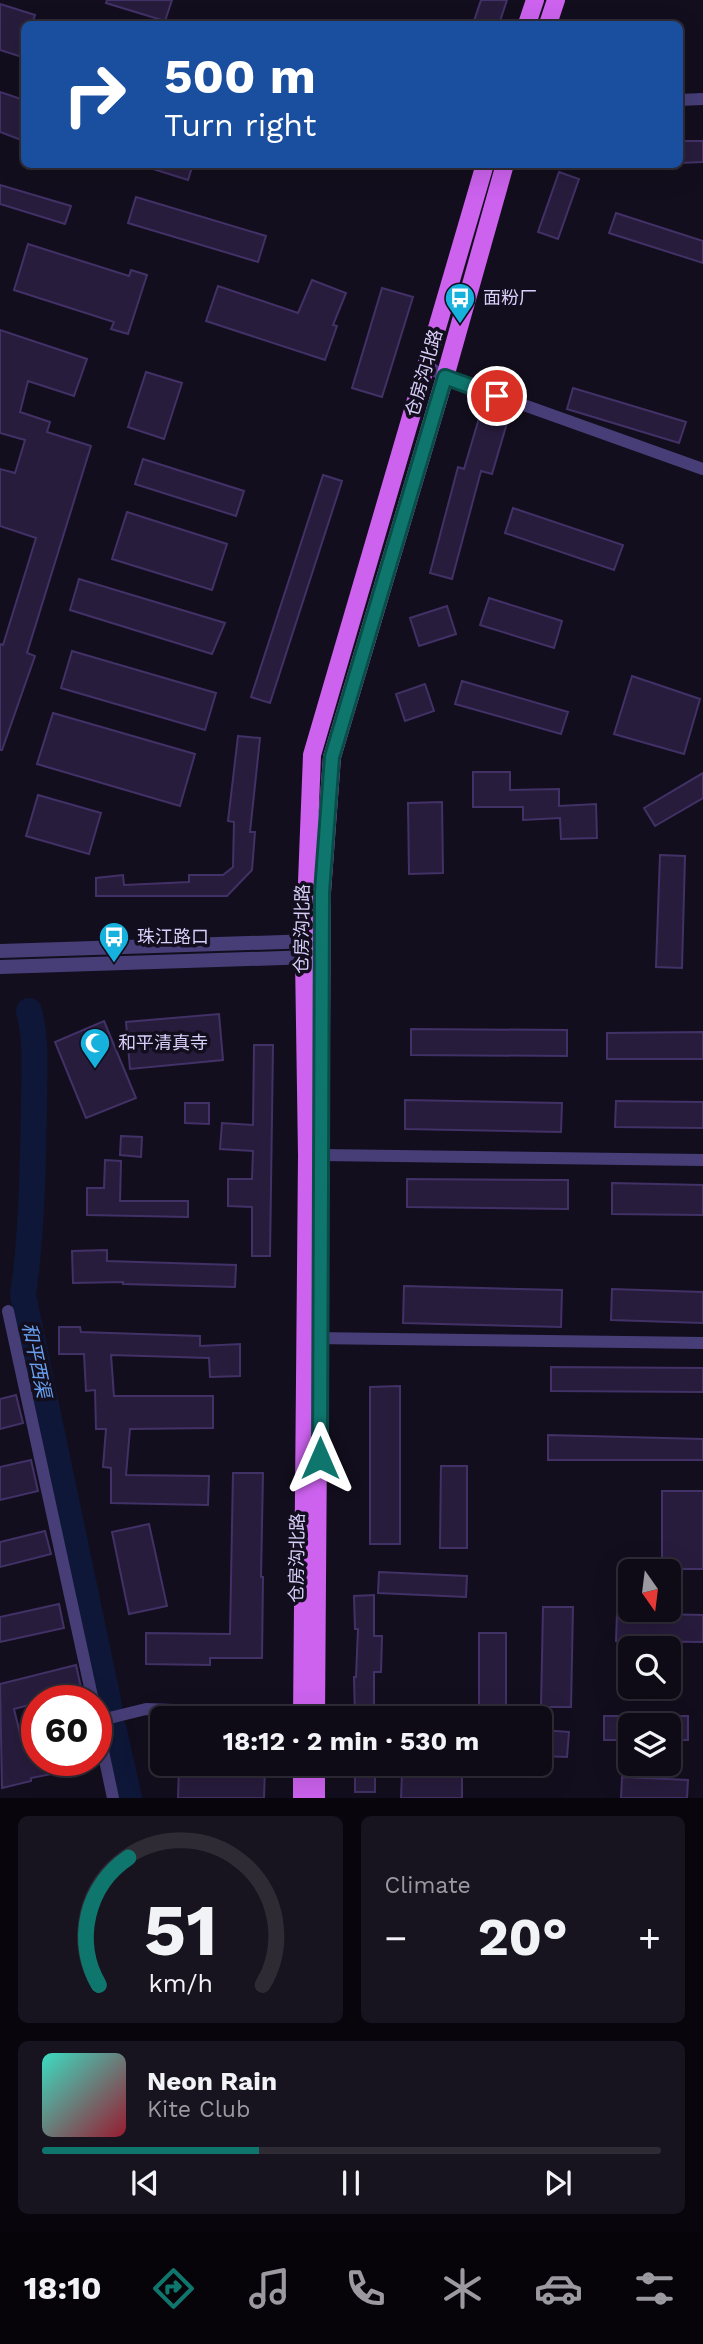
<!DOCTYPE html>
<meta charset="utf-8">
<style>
body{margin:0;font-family:"Work Sans","Noto Sans SC",sans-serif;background:#17131f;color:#f1f3f6;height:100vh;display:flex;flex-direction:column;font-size:26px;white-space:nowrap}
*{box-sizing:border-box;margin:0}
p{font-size:23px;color:#9b9aa1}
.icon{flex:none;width:38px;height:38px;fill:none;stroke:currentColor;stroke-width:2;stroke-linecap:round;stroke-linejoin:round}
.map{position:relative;height:1798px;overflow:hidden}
.panel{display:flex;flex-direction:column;gap:18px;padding:18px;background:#08060c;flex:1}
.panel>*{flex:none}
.hud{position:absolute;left:21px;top:21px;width:662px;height:147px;border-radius:10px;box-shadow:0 7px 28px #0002,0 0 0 2px #2e2b35;background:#1a4fa0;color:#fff;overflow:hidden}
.needle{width:46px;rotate:166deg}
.buttons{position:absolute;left:618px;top:1559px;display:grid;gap:14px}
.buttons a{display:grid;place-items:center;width:63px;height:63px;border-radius:10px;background:#0e0a16;box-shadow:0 7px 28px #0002,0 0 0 2px #2e2b35;font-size:35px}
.speed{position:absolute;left:21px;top:1685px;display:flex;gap:14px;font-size:35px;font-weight:700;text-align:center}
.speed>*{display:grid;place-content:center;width:91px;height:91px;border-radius:50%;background:#0e0a16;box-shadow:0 7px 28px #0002,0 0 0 2px #2e2b35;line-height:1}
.speed .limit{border:10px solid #d22;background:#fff;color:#111}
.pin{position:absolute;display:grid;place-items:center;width:60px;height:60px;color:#fff;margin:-30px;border:4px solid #fff;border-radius:50%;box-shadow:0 2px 7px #0007}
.me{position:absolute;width:77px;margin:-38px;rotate:0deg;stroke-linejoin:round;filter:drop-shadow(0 0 5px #0008)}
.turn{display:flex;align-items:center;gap:24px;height:147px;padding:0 28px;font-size:32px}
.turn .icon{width:91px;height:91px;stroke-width:2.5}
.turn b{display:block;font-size:49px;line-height:60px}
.big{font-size:52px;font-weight:700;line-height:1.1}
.panel .tile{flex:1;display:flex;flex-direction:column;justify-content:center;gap:10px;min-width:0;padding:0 24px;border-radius:10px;background:#17131f}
.panel .dial{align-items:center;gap:0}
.dial svg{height:182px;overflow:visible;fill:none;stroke:#2e2b35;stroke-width:7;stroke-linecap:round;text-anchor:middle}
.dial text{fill:#f1f3f6;stroke:none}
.song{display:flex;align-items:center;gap:21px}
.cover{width:84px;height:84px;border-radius:10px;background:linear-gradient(135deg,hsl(170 70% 55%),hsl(350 70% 35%))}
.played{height:7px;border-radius:4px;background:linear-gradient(90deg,#0f766e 35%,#2e2b35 35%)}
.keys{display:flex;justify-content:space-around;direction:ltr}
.heat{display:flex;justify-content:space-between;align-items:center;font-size:38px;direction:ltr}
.panel .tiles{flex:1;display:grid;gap:18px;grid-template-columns:1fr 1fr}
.tile:last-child{grid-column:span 2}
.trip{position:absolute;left:150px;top:1706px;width:402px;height:70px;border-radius:10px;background:#0e0a16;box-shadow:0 7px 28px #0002,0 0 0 2px #2e2b35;font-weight:700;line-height:70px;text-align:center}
.dock{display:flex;height:112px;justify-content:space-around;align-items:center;background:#060409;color:#9b9aa1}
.dock .icon{width:49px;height:49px}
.dock .selected{color:#0f766e}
.dock b{font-size:32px;color:#f1f3f6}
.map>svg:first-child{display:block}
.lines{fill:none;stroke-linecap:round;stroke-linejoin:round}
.river{stroke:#0e1737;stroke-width:26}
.building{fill:#271c3c;stroke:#423166;stroke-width:2}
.minor{stroke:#473e78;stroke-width:12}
.tertiary{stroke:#473e78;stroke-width:14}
.primary{stroke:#cc62ee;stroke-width:18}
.route-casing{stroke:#0a4d48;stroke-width:18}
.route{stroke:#0f766e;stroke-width:12}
.labels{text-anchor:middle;stroke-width:7;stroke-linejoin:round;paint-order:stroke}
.poi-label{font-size:18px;fill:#dacffa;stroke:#130e1d;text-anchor:start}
.street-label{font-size:18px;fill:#dacffa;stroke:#130e1d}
.water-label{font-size:19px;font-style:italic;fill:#68a0ef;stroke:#130e1d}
</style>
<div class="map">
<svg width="703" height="1798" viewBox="0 0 703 1798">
<rect width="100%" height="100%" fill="#130e1d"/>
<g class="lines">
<path class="river" d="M 29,1011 C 37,1041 34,1071 34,1102 C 33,1166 32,1232 23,1295 L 109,1705
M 114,1730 L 129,1798"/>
</g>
<path class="building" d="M 107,0 L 172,0 L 165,21 L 106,3 Z
M 481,0 L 507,0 L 499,24 L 473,24 Z
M 0,4 L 35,15 L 32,24 L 24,24 L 24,49 L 22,57 L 0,50 Z
M 0,92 L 24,100 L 24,141 L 0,132 Z
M 679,141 L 703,141 L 703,162 L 679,163 Z
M 148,164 L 193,164 L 188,180 L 147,167 Z
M 559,172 L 579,179 L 558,239 L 538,232 Z
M 0,185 L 71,206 L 65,224 L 0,204 Z
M 136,197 L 266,236 L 258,262 L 128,223 Z
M 616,213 L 703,241 L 703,263 L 609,233 Z
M 28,244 L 129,276 L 131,270 L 147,275 L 128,334 L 111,329 L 114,322 L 14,290 Z
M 312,280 L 346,293 L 333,325 L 337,326 L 325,360 L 206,321 L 218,286 L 298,313 Z
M 382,288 L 413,297 L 382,397 L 352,388 Z
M 0,330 L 87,359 L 74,396 L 28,381 L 20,412 L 50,422 L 47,432 L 91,446 L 27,653 L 35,656 L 2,750 L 0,750 L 0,644 L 3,645 L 36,538 L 0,526 L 0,469 L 15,473 L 25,440 L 0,433 Z
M 146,372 L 182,383 L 164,439 L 128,427 Z
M 573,388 L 686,422 L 679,443 L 567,409 Z
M 482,408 L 509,416 L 492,474 L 481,471 L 452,579 L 430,573 L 458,467 L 464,469 Z
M 143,459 L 244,491 L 236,516 L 135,484 Z
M 323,475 L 342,481 L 270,703 L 251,697 Z
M 513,508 L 623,545 L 614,570 L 505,533 Z
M 127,512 L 227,544 L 212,590 L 112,559 Z
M 79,579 L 225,623 L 212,654 L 70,610 Z
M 489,598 L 562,621 L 554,648 L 480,625 Z
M 447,606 L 456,634 L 419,646 L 410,618 Z
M 72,651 L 216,693 L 205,730 L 61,688 Z
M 632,676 L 700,699 L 684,754 L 614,734 Z
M 462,681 L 568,712 L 561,734 L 455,704 Z
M 425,684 L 434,711 L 405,721 L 396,694 Z
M 53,713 L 195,754 L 180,806 L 37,764 Z
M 238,736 L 260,738 L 250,832 L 255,832 L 252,870 L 227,896 L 96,896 L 96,878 L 123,875 L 124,885 L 189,882 L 189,875 L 223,875 L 233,867 L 234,822 L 228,821 Z
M 473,772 L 510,772 L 510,790 L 559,789 L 559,806 L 596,804 L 597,838 L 561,839 L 560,818 L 523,820 L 523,807 L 473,807 Z
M 703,773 L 703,798 L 655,826 L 644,808 Z
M 38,795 L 101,813 L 89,854 L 26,836 Z
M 442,802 L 443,873 L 409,874 L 408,803 Z
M 660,855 L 685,856 L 682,968 L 656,967 Z
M 219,1014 L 223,1060 L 130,1069 L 126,1022 Z
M 104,1021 L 136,1098 L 86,1118 L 55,1042 Z
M 411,1029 L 567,1030 L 567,1056 L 411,1055 Z
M 703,1032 L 703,1059 L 607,1059 L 607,1033 Z
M 254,1045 L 273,1045 L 270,1256 L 252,1256 L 252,1207 L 228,1206 L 228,1179 L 252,1179 L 253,1151 L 220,1149 L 222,1123 L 253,1125 Z
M 405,1100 L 562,1103 L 561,1132 L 405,1129 Z
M 616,1101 L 703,1102 L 703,1128 L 615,1127 Z
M 185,1103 L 209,1103 L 209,1124 L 185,1123 Z
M 121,1136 L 142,1137 L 141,1157 L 120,1155 Z
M 105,1160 L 121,1161 L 120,1201 L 188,1201 L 188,1217 L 87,1215 L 87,1188 L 104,1188 Z
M 407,1179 L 568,1180 L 568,1209 L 407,1207 Z
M 612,1183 L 703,1185 L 703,1215 L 612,1214 Z
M 107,1250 L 107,1261 L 236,1265 L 235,1287 L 123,1284 L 123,1282 L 73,1283 L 72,1251 Z
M 404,1286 L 562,1290 L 561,1327 L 403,1323 Z
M 612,1289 L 703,1292 L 703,1323 L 611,1320 Z
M 59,1327 L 80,1327 L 81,1332 L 200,1336 L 200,1346 L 240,1344 L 240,1376 L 210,1377 L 209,1358 L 111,1355 L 114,1396 L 213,1396 L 213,1428 L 130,1429 L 126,1475 L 209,1476 L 208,1505 L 111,1503 L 111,1468 L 103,1467 L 106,1429 L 96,1429 L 95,1390 L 86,1391 L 84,1354 L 59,1354 Z
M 551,1367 L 703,1368 L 703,1392 L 551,1391 Z
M 400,1386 L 400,1544 L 370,1544 L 370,1387 Z
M 16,1395 L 23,1423 L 0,1429 L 0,1399 Z
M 548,1435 L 703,1439 L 703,1460 L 548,1460 Z
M 31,1460 L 38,1491 L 0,1500 L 0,1467 Z
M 441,1466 L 467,1466 L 467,1548 L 440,1548 Z
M 233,1473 L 263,1473 L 261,1577 L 263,1577 L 262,1658 L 210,1658 L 210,1665 L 146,1664 L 146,1633 L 230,1634 Z
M 662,1491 L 703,1491 L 703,1569 L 662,1569 Z
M 149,1524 L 167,1606 L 129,1614 L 112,1532 Z
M 45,1531 L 51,1554 L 0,1567 L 0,1542 Z
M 379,1572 L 467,1576 L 466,1597 L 378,1593 Z
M 374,1595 L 374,1636 L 382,1636 L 381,1672 L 374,1672 L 374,1718 L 355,1718 L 354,1677 L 356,1677 L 358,1629 L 355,1629 L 354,1596 Z
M 59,1604 L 64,1628 L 0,1642 L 0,1617 Z
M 543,1607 L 573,1607 L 571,1707 L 541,1707 Z
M 617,1613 L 703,1615 L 703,1642 L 616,1641 Z
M 479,1633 L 506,1633 L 506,1705 L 479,1705 Z
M 76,1665 L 82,1692 L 37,1701 L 37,1703 L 14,1709 L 24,1750 L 37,1748 L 37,1760 L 92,1760 L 92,1766 L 31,1778 L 31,1781 L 2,1788 L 0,1684 Z
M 604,1716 L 630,1716 L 630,1740 L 604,1740 Z
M 668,1716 L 688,1716 L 688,1740 L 668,1740 Z
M 541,1730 L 569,1732 L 567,1757 L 541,1756 Z
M 355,1764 L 375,1764 L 375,1792 L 355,1792 Z
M 179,1767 L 265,1768 L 264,1798 L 178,1798 Z
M 402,1773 L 462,1774 L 462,1798 L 401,1798 Z
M 622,1777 L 688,1780 L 687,1798 L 621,1798 Z"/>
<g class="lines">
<path class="minor" d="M 679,100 L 703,99
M 426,365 L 445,377 L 703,469
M 321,1155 L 703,1160
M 8,1311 L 93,1701
M 311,1338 L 703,1343
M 96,1718 L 113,1798
M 97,1721 L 146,1709 L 309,1715"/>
<path class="tertiary" d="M 0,951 L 313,941
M 0,967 L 313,957"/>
<path class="primary" d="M 527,24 L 535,0
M 548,24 L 556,0
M 302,1718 L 307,1155 L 304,958 L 312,755 L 485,164
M 316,1718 L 322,892 L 332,757 L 445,377 L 505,164
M 302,1798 L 302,1764
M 316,1798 L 316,1764"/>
</g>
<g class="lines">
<g class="route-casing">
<path id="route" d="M 320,1458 L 322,892 L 332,757 L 445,377 L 497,396"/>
</g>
<use href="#route" class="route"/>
</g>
<defs>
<g id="bus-pin" transform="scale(1.575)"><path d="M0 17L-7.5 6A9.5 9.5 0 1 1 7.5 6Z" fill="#17b1de" stroke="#130e1d"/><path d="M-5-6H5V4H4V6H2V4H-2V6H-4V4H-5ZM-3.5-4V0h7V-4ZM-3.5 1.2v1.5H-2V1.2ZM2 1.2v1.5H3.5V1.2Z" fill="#fff"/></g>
<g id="mosque-pin" transform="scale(1.575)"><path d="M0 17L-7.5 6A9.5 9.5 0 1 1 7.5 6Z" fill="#17b1de" stroke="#130e1d"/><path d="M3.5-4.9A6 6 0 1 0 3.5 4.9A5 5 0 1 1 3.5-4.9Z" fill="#fff"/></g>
</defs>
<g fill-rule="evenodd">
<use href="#bus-pin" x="460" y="298"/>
<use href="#bus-pin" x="114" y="937"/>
<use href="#mosque-pin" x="95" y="1043"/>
</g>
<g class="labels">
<g class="poi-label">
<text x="483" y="304">面粉厂</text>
<text x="137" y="943">珠江路口</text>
<text x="118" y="1049">和平清真寺</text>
</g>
<g class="street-label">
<text transform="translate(424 373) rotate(-74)" y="6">仓房沟北路</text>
<text transform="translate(302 929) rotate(-89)" y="6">仓房沟北路</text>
<text transform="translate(297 1558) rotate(-89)" y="6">仓房沟北路</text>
</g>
<g class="water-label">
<text transform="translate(37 1360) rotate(78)" y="7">和平西渠</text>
</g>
</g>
</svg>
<div class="buttons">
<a><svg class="needle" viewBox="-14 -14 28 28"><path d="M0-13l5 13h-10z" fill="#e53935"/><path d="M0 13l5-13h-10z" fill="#9b9aa1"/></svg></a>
<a><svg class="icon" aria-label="search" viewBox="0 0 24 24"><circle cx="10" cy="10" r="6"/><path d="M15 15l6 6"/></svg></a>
<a><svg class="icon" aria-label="layers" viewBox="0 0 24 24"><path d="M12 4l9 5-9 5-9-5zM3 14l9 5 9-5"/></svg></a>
</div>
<div class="speed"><div class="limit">60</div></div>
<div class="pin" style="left:497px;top:396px;background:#d93025"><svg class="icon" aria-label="arrive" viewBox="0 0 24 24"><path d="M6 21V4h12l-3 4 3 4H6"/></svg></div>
<svg class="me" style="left:320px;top:1458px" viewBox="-20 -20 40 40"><path d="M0-17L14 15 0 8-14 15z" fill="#0f766e" stroke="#fff" stroke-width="4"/></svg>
<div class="trip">18:12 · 2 min · 530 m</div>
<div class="hud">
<div class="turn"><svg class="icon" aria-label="right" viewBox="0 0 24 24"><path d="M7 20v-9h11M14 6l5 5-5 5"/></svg><div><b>500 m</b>Turn right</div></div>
</div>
</div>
<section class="panel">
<div class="tiles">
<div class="tile dial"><svg viewBox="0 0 100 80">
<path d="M14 69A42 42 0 1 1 86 69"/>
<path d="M14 69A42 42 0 0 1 27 13" stroke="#0f766e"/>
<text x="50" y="56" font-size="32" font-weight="700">51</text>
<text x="50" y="72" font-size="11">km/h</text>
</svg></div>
<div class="tile"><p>Climate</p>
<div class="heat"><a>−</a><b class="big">20°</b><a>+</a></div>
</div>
<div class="tile">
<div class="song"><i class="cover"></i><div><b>Neon Rain</b><p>Kite Club</p></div></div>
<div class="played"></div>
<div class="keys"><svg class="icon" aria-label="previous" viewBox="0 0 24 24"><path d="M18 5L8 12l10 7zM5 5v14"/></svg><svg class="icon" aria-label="pause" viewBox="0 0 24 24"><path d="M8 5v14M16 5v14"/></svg><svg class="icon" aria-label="next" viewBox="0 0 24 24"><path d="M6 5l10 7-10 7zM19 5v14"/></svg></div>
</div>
</div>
</section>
<nav class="dock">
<b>18:10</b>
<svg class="icon selected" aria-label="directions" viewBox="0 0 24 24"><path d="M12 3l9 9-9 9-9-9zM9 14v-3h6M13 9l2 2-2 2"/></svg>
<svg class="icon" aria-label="music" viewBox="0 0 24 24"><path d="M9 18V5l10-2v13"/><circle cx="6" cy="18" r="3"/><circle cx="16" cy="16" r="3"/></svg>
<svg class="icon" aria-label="phone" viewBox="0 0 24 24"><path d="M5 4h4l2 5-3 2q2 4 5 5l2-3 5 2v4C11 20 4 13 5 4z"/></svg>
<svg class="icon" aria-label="climate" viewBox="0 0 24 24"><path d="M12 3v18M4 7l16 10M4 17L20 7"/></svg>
<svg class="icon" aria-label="car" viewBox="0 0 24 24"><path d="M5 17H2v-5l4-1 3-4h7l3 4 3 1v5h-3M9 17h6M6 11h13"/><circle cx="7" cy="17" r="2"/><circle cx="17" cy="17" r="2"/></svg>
<svg class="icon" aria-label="filters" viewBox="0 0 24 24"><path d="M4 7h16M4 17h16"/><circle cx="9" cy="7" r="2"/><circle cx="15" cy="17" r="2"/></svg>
</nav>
